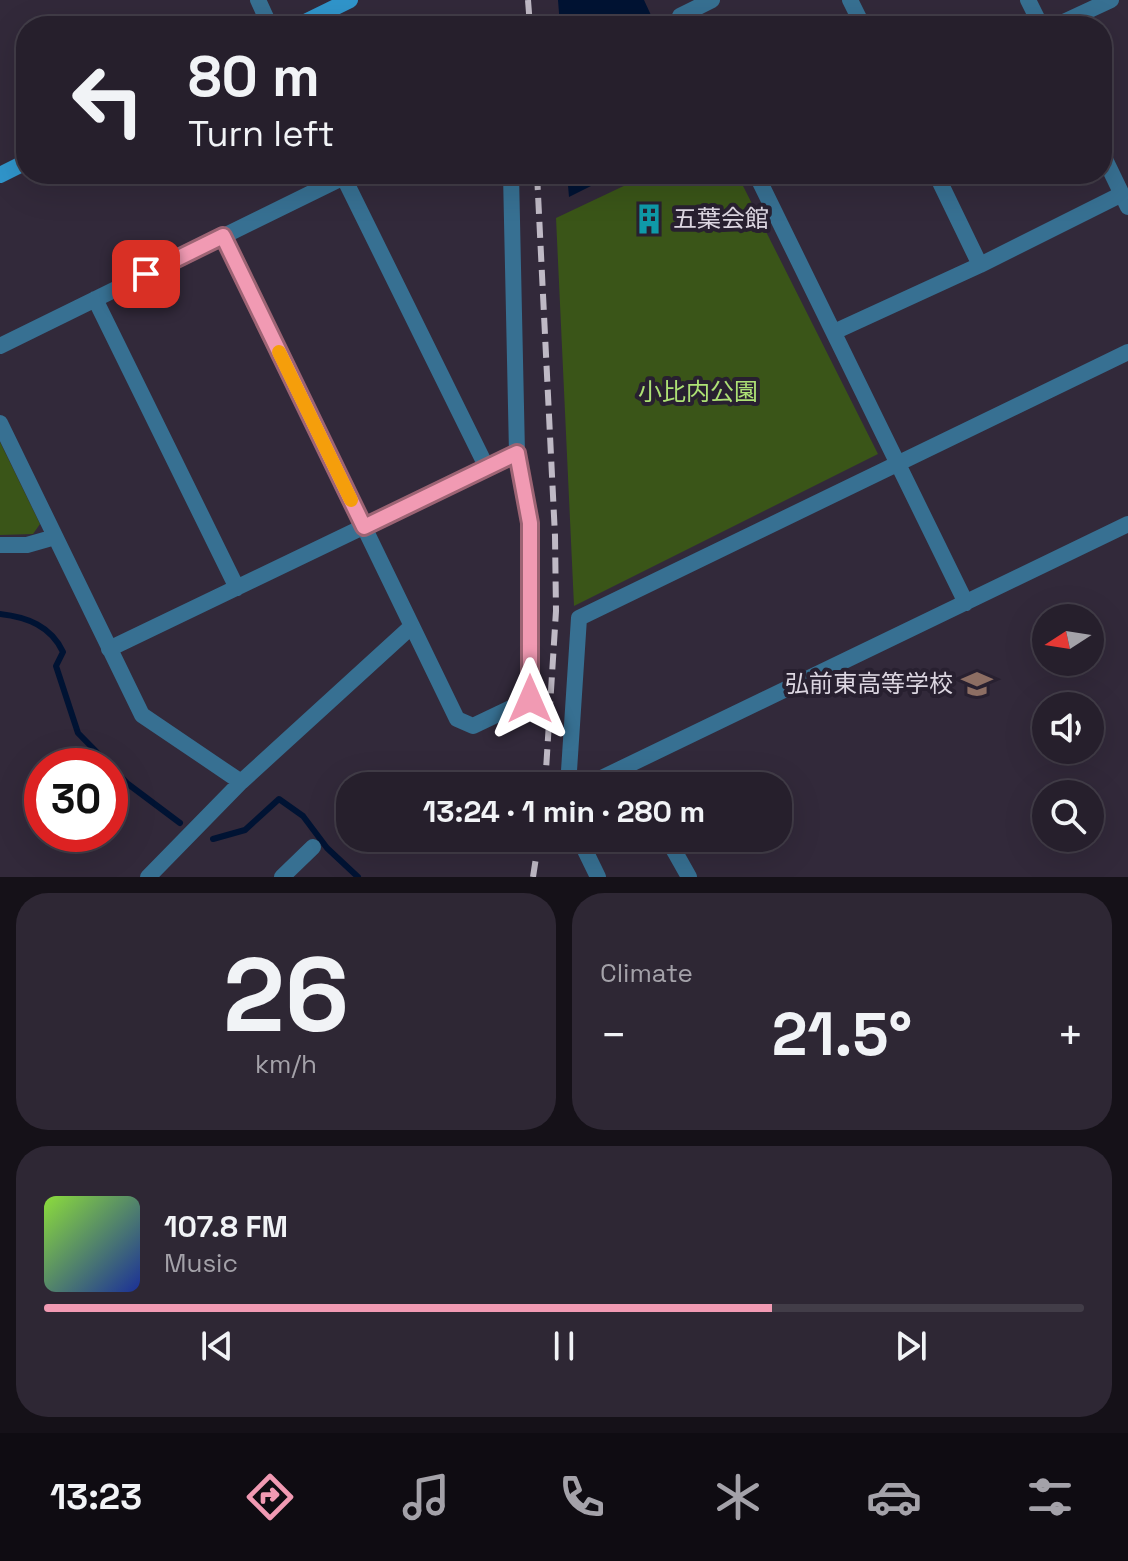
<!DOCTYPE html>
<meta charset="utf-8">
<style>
body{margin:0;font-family:"Space Grotesk","Noto Sans JP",sans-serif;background:#2e2734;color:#f1f3f6;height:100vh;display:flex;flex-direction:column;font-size:30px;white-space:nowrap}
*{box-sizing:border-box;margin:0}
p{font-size:26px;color:#a4a2a9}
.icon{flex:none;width:44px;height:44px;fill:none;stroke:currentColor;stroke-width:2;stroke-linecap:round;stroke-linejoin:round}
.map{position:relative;height:877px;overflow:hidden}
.sheet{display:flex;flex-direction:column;gap:16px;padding:16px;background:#151118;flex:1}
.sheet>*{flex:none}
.hud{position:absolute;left:16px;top:16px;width:1096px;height:168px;border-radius:32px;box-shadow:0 8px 32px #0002,0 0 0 2px #423d48;background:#261f2c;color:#f1f3f6;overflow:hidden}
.needle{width:52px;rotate:258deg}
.buttons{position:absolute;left:1032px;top:604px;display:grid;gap:16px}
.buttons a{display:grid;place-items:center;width:72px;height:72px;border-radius:50%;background:#261f2c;box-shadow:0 8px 32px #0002,0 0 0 2px #423d48;font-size:40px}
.speed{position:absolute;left:24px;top:748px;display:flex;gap:16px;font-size:40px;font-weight:700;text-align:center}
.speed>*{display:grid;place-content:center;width:104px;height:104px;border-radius:50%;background:#261f2c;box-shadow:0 8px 32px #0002,0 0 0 2px #423d48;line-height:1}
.speed .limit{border:12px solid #d22;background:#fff;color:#111}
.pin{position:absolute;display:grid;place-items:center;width:68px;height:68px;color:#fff;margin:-34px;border-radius:16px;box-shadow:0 4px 12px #0006}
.me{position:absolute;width:88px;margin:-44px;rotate:0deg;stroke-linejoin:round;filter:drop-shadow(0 0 6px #0008)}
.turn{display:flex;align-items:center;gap:28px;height:168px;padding:0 40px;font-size:36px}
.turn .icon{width:104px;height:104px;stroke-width:2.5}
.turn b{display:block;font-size:56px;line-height:68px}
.big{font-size:60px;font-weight:600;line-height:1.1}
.sheet .card{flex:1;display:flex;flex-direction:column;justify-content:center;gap:12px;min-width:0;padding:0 28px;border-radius:32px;background:#2e2734}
.sheet .dial{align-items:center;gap:0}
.dial b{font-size:104px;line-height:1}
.song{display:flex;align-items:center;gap:24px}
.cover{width:96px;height:96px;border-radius:12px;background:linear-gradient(135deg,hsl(90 70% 55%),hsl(230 70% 35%))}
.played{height:8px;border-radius:4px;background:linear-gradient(90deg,#f19ab3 70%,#423d48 70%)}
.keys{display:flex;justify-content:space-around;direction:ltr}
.heat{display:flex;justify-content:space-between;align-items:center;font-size:44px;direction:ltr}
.sheet .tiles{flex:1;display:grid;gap:16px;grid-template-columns:1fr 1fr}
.card:last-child{grid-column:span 2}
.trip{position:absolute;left:336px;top:772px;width:456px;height:80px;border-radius:32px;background:#261f2c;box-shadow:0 8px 32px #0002,0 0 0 2px #423d48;font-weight:600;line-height:80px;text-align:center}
.tabs{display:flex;height:128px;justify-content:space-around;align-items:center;background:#0f0c12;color:#a4a2a9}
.tabs .icon{width:56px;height:56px}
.tabs .on{color:#f19ab3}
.tabs b{font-size:36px;color:#f1f3f6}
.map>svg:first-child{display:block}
.green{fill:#3a5518}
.water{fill:#001333}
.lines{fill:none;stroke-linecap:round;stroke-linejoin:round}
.stream{stroke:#001333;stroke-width:6}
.street{stroke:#377092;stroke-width:16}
.secondary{stroke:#3095cb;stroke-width:16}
.rail{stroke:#bfb9c5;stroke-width:6;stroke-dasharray:16 8;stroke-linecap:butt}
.route-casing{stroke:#9d6474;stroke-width:20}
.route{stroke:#f19ab3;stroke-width:14}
.slow{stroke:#f59e0b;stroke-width:14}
.labels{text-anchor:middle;stroke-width:8;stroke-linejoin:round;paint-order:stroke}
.poi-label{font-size:24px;fill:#dcd6e1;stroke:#282030;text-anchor:start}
.park-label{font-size:24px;fill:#ade175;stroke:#282030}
</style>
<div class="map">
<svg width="1128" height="877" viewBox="0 0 1128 877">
<rect width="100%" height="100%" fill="#32293a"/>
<path class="green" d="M 649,174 L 737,174 L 878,454 L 574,606 L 556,218 Z
M 0,442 L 40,524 L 33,534 L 0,535 Z"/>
<path class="water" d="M 558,0 L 644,0 L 656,26 L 560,26 Z
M 567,174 L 615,174 L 569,197 Z"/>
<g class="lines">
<path class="stream" d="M 0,614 C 27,617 51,626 63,652 L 56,666 L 78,733 L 128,784 L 180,823
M 213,839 L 245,830 L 279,799 L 303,816 L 327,848 L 358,877"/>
<path class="street" d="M 258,0 L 270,26
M 850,0 L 863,26
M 1028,0 L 1041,26
M 684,26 L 680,16 L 712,0
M 1055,26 L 1111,0
M 1102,153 L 1128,207
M 342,174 L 487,468
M 756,174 L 966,603
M 936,174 L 980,265
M 223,236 L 457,719 L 473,726 L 530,699 L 530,523 L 517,453 L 511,174
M 95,299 L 237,588
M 834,332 L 980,265 L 1122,194
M 0,346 L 350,174
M 0,423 L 142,715 L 241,782
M 0,545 L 27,545 L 55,537
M 109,649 L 517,453
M 626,767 L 637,786
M 568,786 L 579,618 L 1128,352
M 585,786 L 1128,524
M 579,838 L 598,877
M 667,838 L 689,877
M 148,877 L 241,782 L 412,626
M 282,877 L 313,847"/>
<path class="secondary" d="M 297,26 L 350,0
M 0,175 L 26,162"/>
<path class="rail" d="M 528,0 L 530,26
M 537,174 L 555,536 L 556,611 L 545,786
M 533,877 L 539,838"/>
</g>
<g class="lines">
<g class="route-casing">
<path id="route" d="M 146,274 L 223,236 L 364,527 L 517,453 L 530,523 L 530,699"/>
</g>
<use href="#route" class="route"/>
<path class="slow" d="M 279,352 L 351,500"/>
</g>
<defs>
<g id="building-bare" transform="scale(2.4)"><path d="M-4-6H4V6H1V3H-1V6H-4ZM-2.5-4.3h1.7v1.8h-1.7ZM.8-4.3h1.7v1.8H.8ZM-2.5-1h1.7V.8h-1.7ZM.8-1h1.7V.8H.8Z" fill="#0f9aa8" stroke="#282030" stroke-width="2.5" paint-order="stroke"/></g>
<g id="school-bare" transform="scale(2.4)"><path d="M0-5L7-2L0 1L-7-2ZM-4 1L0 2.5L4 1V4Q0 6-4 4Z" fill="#8d6e63" stroke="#282030" stroke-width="2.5" paint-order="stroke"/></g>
</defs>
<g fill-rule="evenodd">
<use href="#building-bare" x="649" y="219"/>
<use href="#school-bare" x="977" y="684"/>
</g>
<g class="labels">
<g class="poi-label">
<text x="673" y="227">五葉会館</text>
<text x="953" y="692" text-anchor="end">弘前東高等学校</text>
</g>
<g class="park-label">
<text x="698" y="400">小比内公園</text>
</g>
</g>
</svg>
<div class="buttons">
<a><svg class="needle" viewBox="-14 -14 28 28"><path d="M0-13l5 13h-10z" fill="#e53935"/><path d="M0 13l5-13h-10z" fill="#a4a2a9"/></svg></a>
<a><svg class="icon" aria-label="sound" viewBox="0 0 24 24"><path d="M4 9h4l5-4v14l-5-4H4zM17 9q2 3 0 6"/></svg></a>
<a><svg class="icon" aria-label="search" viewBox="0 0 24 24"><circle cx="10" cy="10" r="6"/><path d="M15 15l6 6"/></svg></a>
</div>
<div class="speed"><div class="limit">30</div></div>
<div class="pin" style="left:146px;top:274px;background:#d93025"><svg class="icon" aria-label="arrive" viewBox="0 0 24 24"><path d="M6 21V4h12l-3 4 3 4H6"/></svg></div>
<svg class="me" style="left:530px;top:699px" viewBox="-20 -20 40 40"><path d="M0-17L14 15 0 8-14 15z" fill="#f19ab3" stroke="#fff" stroke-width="4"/></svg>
<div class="trip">13:24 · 1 min · 280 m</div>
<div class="hud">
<div class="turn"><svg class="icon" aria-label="left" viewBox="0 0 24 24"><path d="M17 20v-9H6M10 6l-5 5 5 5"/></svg><div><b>80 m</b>Turn left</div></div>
</div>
</div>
<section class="sheet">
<div class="tiles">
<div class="card dial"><b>26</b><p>km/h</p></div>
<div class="card"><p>Climate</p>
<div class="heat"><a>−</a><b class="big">21.5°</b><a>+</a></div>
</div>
<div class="card">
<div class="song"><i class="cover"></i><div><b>107.8 FM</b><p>Music</p></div></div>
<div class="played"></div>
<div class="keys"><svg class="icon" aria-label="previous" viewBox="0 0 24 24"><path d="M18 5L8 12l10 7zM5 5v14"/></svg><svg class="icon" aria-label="pause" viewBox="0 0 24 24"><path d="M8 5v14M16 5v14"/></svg><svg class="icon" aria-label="next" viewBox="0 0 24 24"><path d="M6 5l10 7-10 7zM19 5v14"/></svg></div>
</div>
</div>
</section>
<nav class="tabs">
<b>13:23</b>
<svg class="icon on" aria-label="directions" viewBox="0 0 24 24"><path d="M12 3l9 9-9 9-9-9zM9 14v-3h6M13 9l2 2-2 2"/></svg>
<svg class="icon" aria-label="music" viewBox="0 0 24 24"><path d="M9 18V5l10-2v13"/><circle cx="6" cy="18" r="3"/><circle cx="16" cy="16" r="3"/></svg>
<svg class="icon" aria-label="phone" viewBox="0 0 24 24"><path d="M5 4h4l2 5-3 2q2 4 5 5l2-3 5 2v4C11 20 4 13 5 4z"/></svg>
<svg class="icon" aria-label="climate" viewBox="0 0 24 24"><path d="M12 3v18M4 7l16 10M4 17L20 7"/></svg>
<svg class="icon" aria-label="car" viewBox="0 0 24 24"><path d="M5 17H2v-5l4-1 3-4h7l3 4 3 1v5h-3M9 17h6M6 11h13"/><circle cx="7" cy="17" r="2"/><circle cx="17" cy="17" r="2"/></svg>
<svg class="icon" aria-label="filters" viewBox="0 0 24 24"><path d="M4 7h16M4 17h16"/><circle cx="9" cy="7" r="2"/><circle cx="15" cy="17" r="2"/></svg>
</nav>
